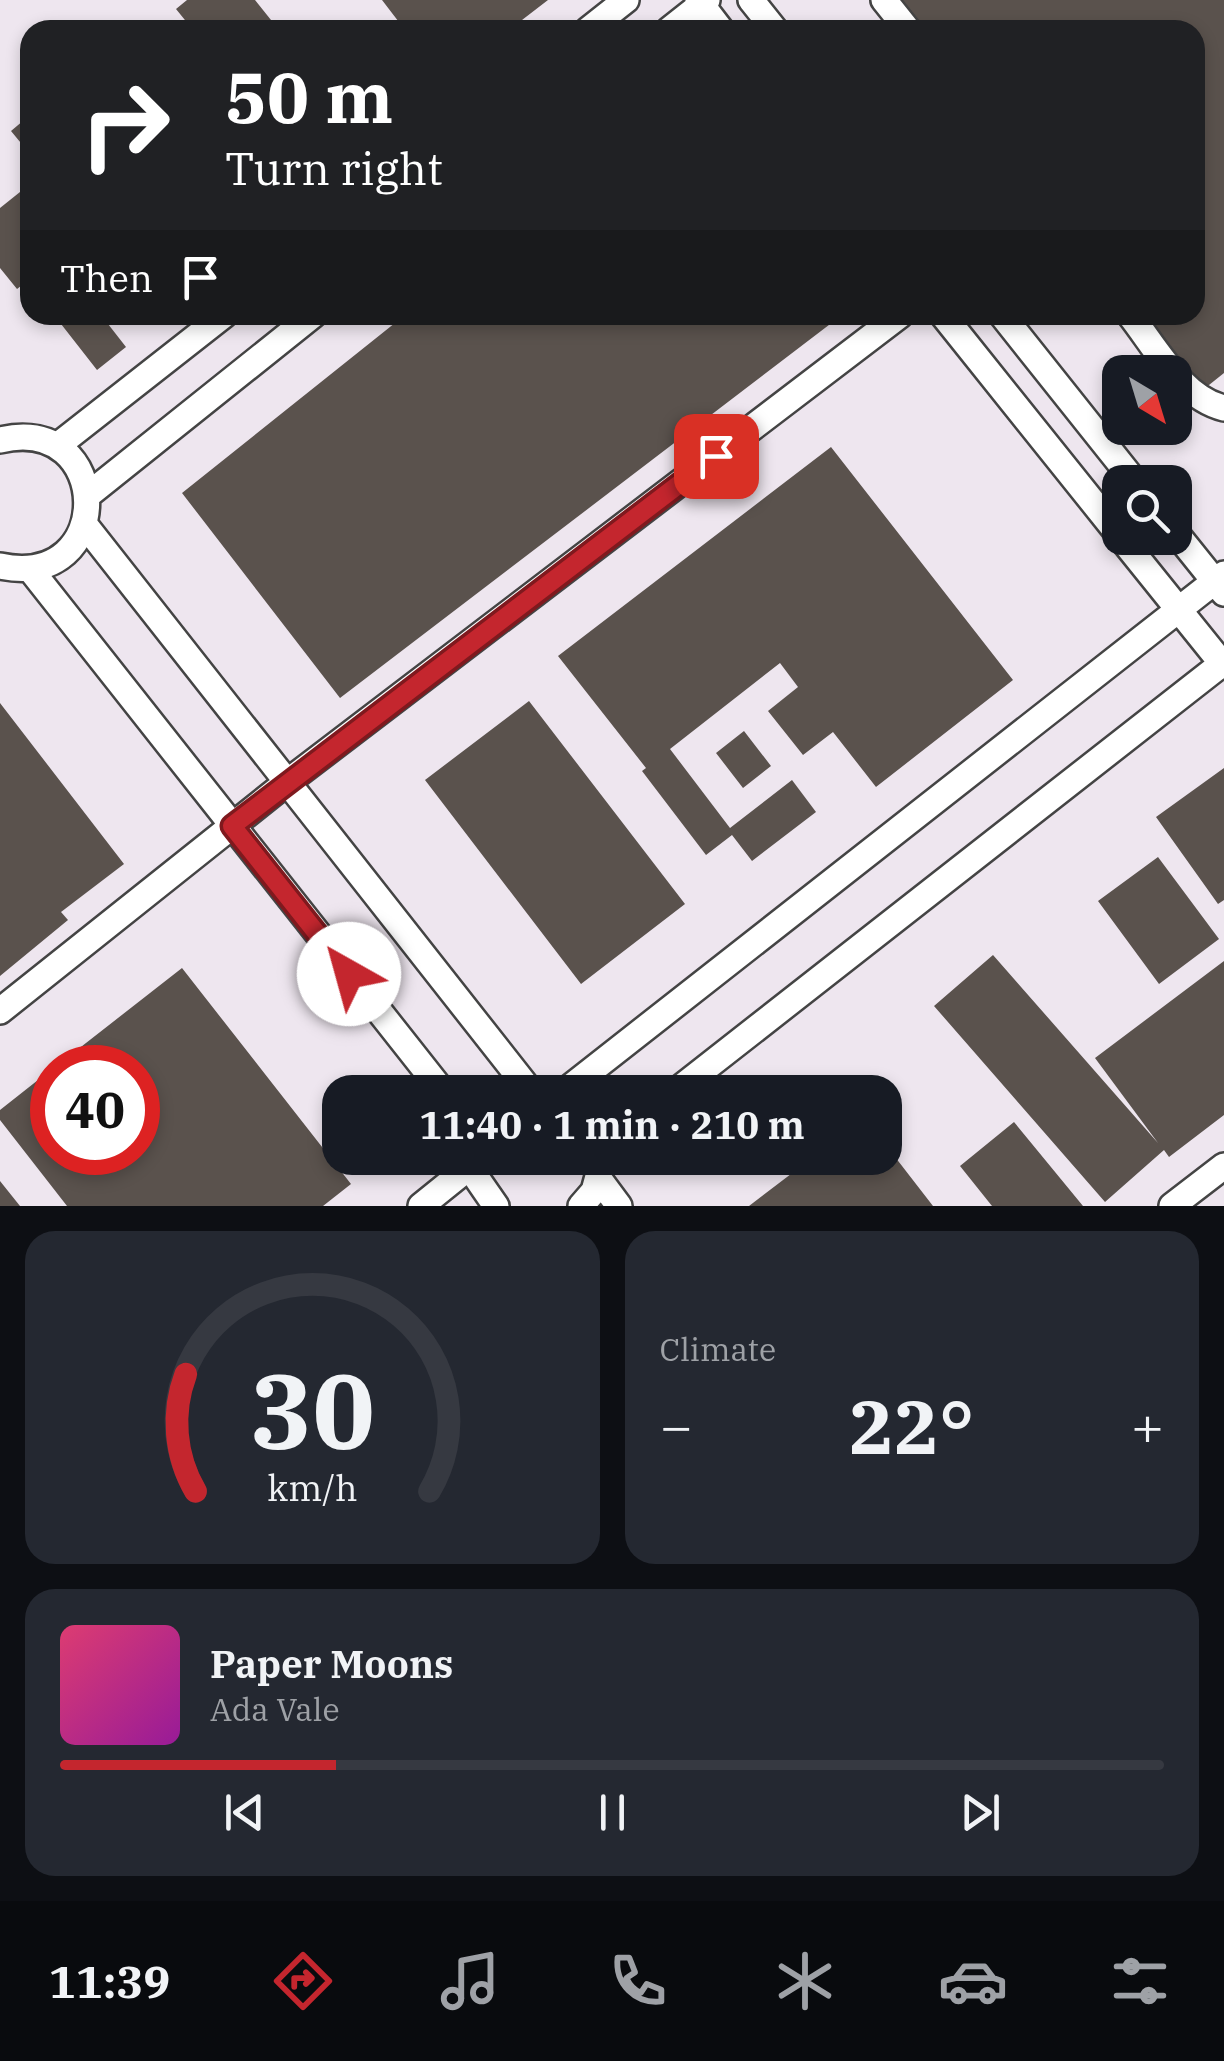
<!DOCTYPE html>
<meta charset="utf-8">
<style>
body{margin:0;font-family:"IBM Plex Serif",serif;background:#242831;color:#f1f3f6;height:100vh;display:flex;flex-direction:column;font-size:38px;white-space:nowrap}
*{box-sizing:border-box;margin:0}
p{font-size:32px;color:#9ea1a6}
.icon{flex:none;width:55px;height:55px;fill:none;stroke:currentColor;stroke-width:2;stroke-linecap:round;stroke-linejoin:round}
.map{position:relative;height:1206px;overflow:hidden}
.panel{display:flex;flex-direction:column;gap:25px;padding:25px;background:#0d0f14;flex:1}
.panel>*{flex:none}
.hud{position:absolute;left:20px;top:20px;width:1185px;height:305px;border-radius:30px;box-shadow:0 5px 15px #0003;background:#202124;color:#fff;overflow:hidden}
.needle{width:65px;rotate:142deg}
.buttons{position:absolute;left:1102px;top:355px;display:grid;gap:20px}
.buttons a{display:grid;place-items:center;width:90px;height:90px;border-radius:20px;background:#171b24;box-shadow:0 5px 15px #0003;font-size:50px}
.speed{position:absolute;left:30px;top:1045px;display:flex;gap:20px;font-size:50px;font-weight:700;text-align:center}
.speed>*{display:grid;place-content:center;width:130px;height:130px;border-radius:50%;background:#171b24;box-shadow:0 5px 15px #0003;line-height:1}
.speed .limit{border:15px solid #d22;background:#fff;color:#111}
.pin{position:absolute;display:grid;place-items:center;width:85px;height:85px;color:#fff;margin:-42px;border-radius:20px;box-shadow:0 5px 15px #0006}
.me{position:absolute;width:110px;margin:-55px;rotate:322deg;stroke-linejoin:round;filter:drop-shadow(0 0 8px #0008)}
.turn{display:flex;align-items:center;gap:35px;height:210px;padding:0 40px;font-size:45px}
.turn .icon{width:130px;height:130px;stroke-width:2.5}
.turn b{display:block;font-size:70px;line-height:85px}
.then{display:flex;align-items:center;height:95px;padding:0 40px;background:#0003;gap:20px;font-size:38px}
.big{font-size:75px;font-weight:700;line-height:1.1}
.panel .tile{flex:1;display:flex;flex-direction:column;justify-content:center;gap:15px;min-width:0;padding:0 35px;border-radius:30px;background:#242831}
.panel .dial{align-items:center;gap:0}
.dial svg{height:260px;overflow:visible;fill:none;stroke:#363941;stroke-width:7;stroke-linecap:round;text-anchor:middle}
.dial text{fill:#f1f3f6;stroke:none}
.song{display:flex;align-items:center;gap:30px}
.cover{width:120px;height:120px;border-radius:15px;background:linear-gradient(135deg,hsl(340 70% 55%),hsl(300 70% 35%))}
.played{height:10px;border-radius:5px;background:linear-gradient(90deg,#c4262e 25%,#363941 25%)}
.keys{display:flex;justify-content:space-around;direction:ltr}
.heat{display:flex;justify-content:space-between;align-items:center;font-size:55px;direction:ltr}
.panel .tiles{flex:1;display:grid;gap:25px;grid-template-columns:1fr 1fr}
.tile:last-child{grid-column:span 2}
.trip{position:absolute;left:322px;top:1075px;width:580px;height:100px;border-radius:30px;background:#171b24;box-shadow:0 5px 15px #0003;font-weight:700;line-height:100px;text-align:center}
.tab-bar{display:flex;height:160px;justify-content:space-around;align-items:center;background:#090b0e;color:#9ea1a6}
.tab-bar .icon{width:70px;height:70px}
.tab-bar .selected{color:#c4262e}
.tab-bar b{font-size:45px;color:#f1f3f6}
.map>svg:first-child{display:block}
.industrial{fill:#eee6ef;fill-rule:evenodd}
.building{fill:#5a524d}
.lines{fill:none;stroke-linecap:round;stroke-linejoin:round}
.minor-casing{stroke:#444;stroke-width:30}
.minor{stroke:#fff;stroke-width:25}
.route-casing{stroke:#7f191e;stroke-width:25}
.route{stroke:#c4262e;stroke-width:18}
</style>
<div class="map">
<svg width="1224" height="1206" viewBox="0 0 1224 1206">
<rect width="100%" height="100%" fill="#fffdf5"/>
<path class="industrial" d="M 0,0 L 1224,0 L 1224,1206 L 0,1206 ZM 30,30 L 1195,30 L 1195,315 L 30,315 ZM 1120,372 L 1175,372 L 1175,428 L 1120,428 ZM 1120,482 L 1175,482 L 1175,538 L 1120,538 ZM 52,1068 L 138,1068 L 138,1152 L 52,1152 ZM 340,1092 L 885,1092 L 885,1158 L 340,1158 Z"/>
<path class="building" d="M 187,0 L 255,0 L 271,20 L 259,30 L 193,30 L 176,9 Z
M 382,0 L 548,0 L 509,30 L 405,30 Z
M 897,0 L 1224,0 L 1224,373 L 1204,389 L 1145,315 L 1195,315 L 1195,30 L 920,30 Z
M 30,115 L 30,154 L 11,131 Z
M 30,184 L 30,279 L 17,289 L 0,268 L 0,208 Z
M 54,315 L 101,315 L 126,347 L 97,370 Z
M 405,315 L 842,315 L 340,698 L 182,493 Z
M 831,447 L 1013,680 L 876,787 L 833,732 L 803,755 L 768,711 L 798,687 L 780,663 L 670,749 L 730,828 L 792,780 L 816,812 L 752,861 L 732,835 L 706,855 L 642,771 L 646,768 L 558,656 Z
M 529,701 L 685,904 L 581,984 L 425,780 Z
M 0,703 L 124,864 L 61,912 L 68,920 L 0,976 Z
M 744,731 L 771,766 L 743,788 L 716,753 Z
M 1224,768 L 1224,900 L 1218,904 L 1156,817 Z
M 1158,857 L 1219,939 L 1159,984 L 1098,901 Z
M 993,955 L 1158,1143 L 1095,1058 L 1224,961 L 1224,1115 L 1169,1157 L 1164,1150 L 1105,1202 L 934,1006 Z
M 182,968 L 351,1184 L 323,1206 L 67,1206 L 0,1120 L 0,1110 L 52,1069 L 52,1152 L 138,1152 L 138,1068 L 54,1068 Z
M 1014,1122 L 1083,1206 L 992,1206 L 960,1166 Z
M 885,1144 L 933,1206 L 749,1206 L 812,1158 L 885,1158 Z
M 0,1181 L 20,1206 L 0,1206 Z"/>
<g class="lines">
<g class="minor-casing">
<path id="minor" d="M 698,0 L 721,30
M 751,0 L 775,30
M 884,0 L 908,30
M 588,30 L 626,0
M 669,30 L 707,0
M 943,315 L 1120,536
M 1002,315 L 1135,482
M 1130,315 C 1156,348 1182,398 1224,408
M 0,440 C 114,413 117,591 0,566
M 57,446 L 224,315
M 88,495 L 313,315
M 85,525 L 531,1092
M 1175,532 L 1224,593
M 1121,538 L 1224,666
M 30,569 L 443,1092
M 0,1011 L 286,783 L 900,315
M 564,1092 L 1224,574
M 675,1092 L 1224,662
M 474,1158 L 478,1180 L 496,1206
M 599,1179 L 619,1206
M 421,1206 L 473,1164
M 581,1206 L 594,1191 L 603,1158
M 1172,1206 L 1224,1166"/>
</g>
<use href="#minor" class="minor"/>
</g>
<g class="lines">
<g class="route-casing">
<path id="route" d="M 349,974 L 232,826 L 716,456"/>
</g>
<use href="#route" class="route"/>
</g>
</svg>
<div class="buttons">
<a><svg class="needle" viewBox="-14 -14 28 28"><path d="M0-13l5 13h-10z" fill="#e53935"/><path d="M0 13l5-13h-10z" fill="#9ea1a6"/></svg></a>
<a><svg class="icon" aria-label="search" viewBox="0 0 24 24"><circle cx="10" cy="10" r="6"/><path d="M15 15l6 6"/></svg></a>
</div>
<div class="speed"><div class="limit">40</div></div>
<div class="pin" style="left:716px;top:456px;background:#d93025"><svg class="icon" aria-label="arrive" viewBox="0 0 24 24"><path d="M6 21V4h12l-3 4 3 4H6"/></svg></div>
<svg class="me" style="left:349px;top:974px" viewBox="-20 -20 40 40"><circle r="19" fill="#fff"/><path d="M0-13L10 11 0 6-10 11z" fill="#c4262e"/></svg>
<div class="trip">11:40 · 1 min · 210 m</div>
<div class="hud">
<div class="turn"><svg class="icon" aria-label="right" viewBox="0 0 24 24"><path d="M7 20v-9h11M14 6l5 5-5 5"/></svg><div><b>50 m</b>Turn right</div></div>
<div class="then">Then<svg class="icon" aria-label="arrive" viewBox="0 0 24 24"><path d="M6 21V4h12l-3 4 3 4H6"/></svg></div>
</div>
</div>
<section class="panel">
<div class="tiles">
<div class="tile dial"><svg viewBox="0 0 100 80">
<path d="M14 69A42 42 0 1 1 86 69"/>
<path d="M14 69A42 42 0 0 1 11 33" stroke="#c4262e"/>
<text x="50" y="56" font-size="32" font-weight="700">30</text>
<text x="50" y="72" font-size="11">km/h</text>
</svg></div>
<div class="tile"><p>Climate</p>
<div class="heat"><a>−</a><b class="big">22°</b><a>+</a></div>
</div>
<div class="tile">
<div class="song"><i class="cover"></i><div><b>Paper Moons</b><p>Ada Vale</p></div></div>
<div class="played"></div>
<div class="keys"><svg class="icon" aria-label="previous" viewBox="0 0 24 24"><path d="M18 5L8 12l10 7zM5 5v14"/></svg><svg class="icon" aria-label="pause" viewBox="0 0 24 24"><path d="M8 5v14M16 5v14"/></svg><svg class="icon" aria-label="next" viewBox="0 0 24 24"><path d="M6 5l10 7-10 7zM19 5v14"/></svg></div>
</div>
</div>
</section>
<nav class="tab-bar">
<b>11:39</b>
<svg class="icon selected" aria-label="directions" viewBox="0 0 24 24"><path d="M12 3l9 9-9 9-9-9zM9 14v-3h6M13 9l2 2-2 2"/></svg>
<svg class="icon" aria-label="music" viewBox="0 0 24 24"><path d="M9 18V5l10-2v13"/><circle cx="6" cy="18" r="3"/><circle cx="16" cy="16" r="3"/></svg>
<svg class="icon" aria-label="phone" viewBox="0 0 24 24"><path d="M5 4h4l2 5-3 2q2 4 5 5l2-3 5 2v4C11 20 4 13 5 4z"/></svg>
<svg class="icon" aria-label="climate" viewBox="0 0 24 24"><path d="M12 3v18M4 7l16 10M4 17L20 7"/></svg>
<svg class="icon" aria-label="car" viewBox="0 0 24 24"><path d="M5 17H2v-5l4-1 3-4h7l3 4 3 1v5h-3M9 17h6M6 11h13"/><circle cx="7" cy="17" r="2"/><circle cx="17" cy="17" r="2"/></svg>
<svg class="icon" aria-label="filters" viewBox="0 0 24 24"><path d="M4 7h16M4 17h16"/><circle cx="9" cy="7" r="2"/><circle cx="15" cy="17" r="2"/></svg>
</nav>
